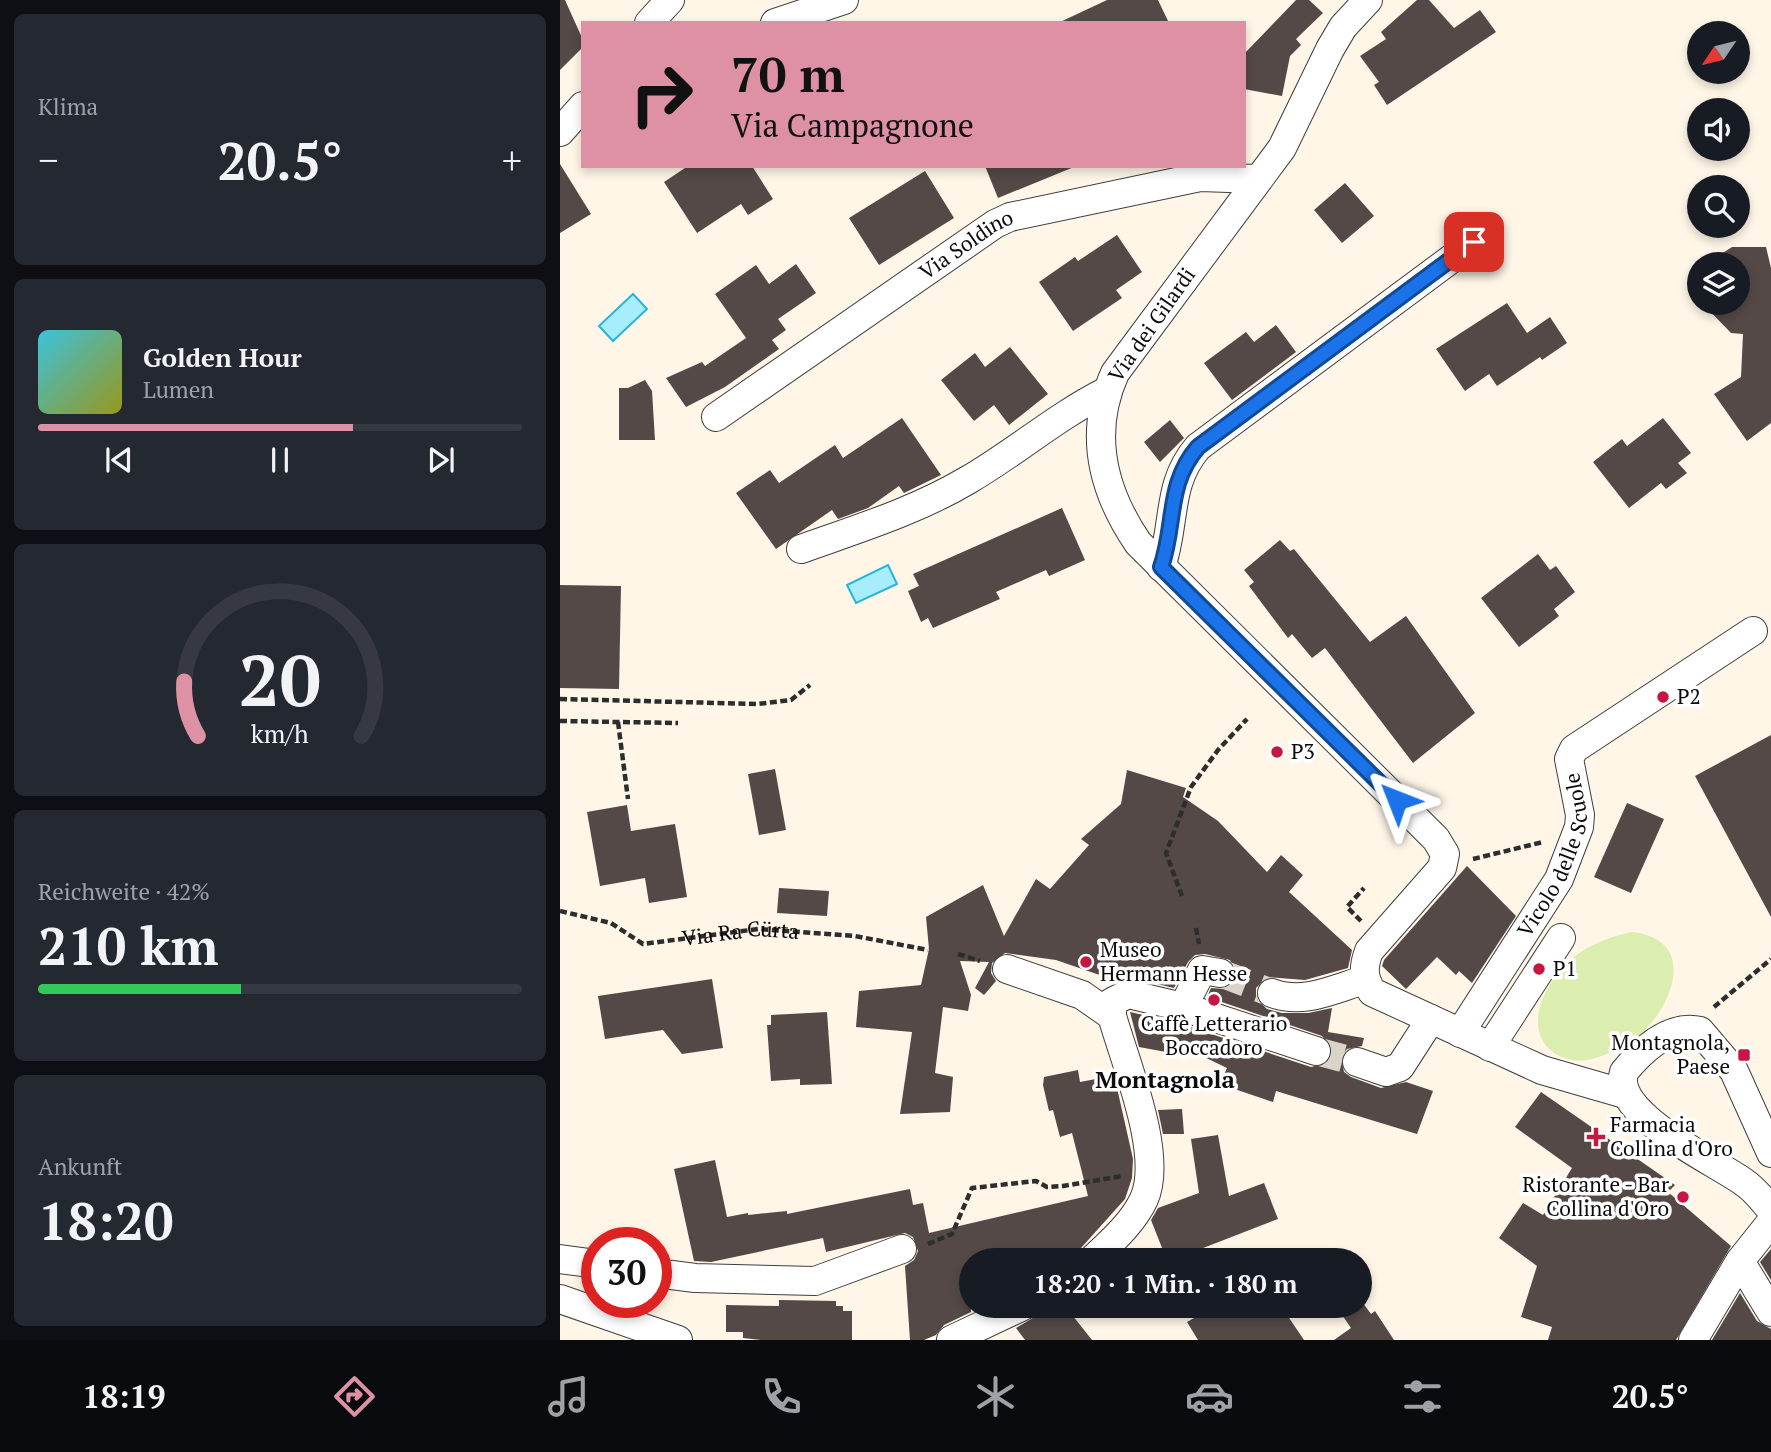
<!DOCTYPE html>
<html lang="de">
<meta charset="utf-8">
<style>
body{margin:0;font-family:"PT Serif",serif;background:#242831;color:#f1f3f6;height:100vh;display:flex;flex-direction:column;font-size:26px;white-space:nowrap}
*{box-sizing:border-box;margin:0}
p{font-size:23px;color:#9ea1a6}
.icon{flex:none;width:38px;height:38px;fill:none;stroke:currentColor;stroke-width:2;stroke-linecap:round;stroke-linejoin:round}
.map{position:relative;flex:1;overflow:hidden}
.panel{display:flex;flex-direction:column;gap:14px;padding:14px;background:#0d0f14;width:560px}
.panel>*{flex:none}
.top-card{position:absolute;left:21px;top:21px;width:665px;height:147px;border-radius:0px;box-shadow:0 4px 10px #0003;background:#de90a5;color:#111;overflow:hidden}
.needle{width:46px;rotate:235deg}
.fabs{position:absolute;left:1127px;top:21px;display:grid;gap:14px}
.fabs a{display:grid;place-items:center;width:63px;height:63px;border-radius:50%;background:#171b24;box-shadow:0 4px 10px #0003;font-size:35px}
.speed{position:absolute;left:21px;top:1227px;display:flex;gap:14px;font-size:35px;font-weight:700;text-align:center}
.speed>*{display:grid;place-content:center;width:91px;height:91px;border-radius:50%;background:#171b24;box-shadow:0 4px 10px #0003;line-height:1}
.speed .limit{border:10px solid #d22;background:#fff;color:#111}
.pin{position:absolute;display:grid;place-items:center;width:60px;height:60px;color:#fff;margin:-30px;border-radius:14px;box-shadow:0 4px 10px #0006}
.me{position:absolute;width:77px;margin:-38px;rotate:315deg;stroke-linejoin:round;filter:drop-shadow(0 0 5px #0008)}
.turn{display:flex;align-items:center;gap:24px;height:147px;padding:0 35px;font-size:32px}
.turn .icon{width:91px;height:91px;stroke-width:2.5}
.turn b{display:block;font-size:49px;line-height:60px}
.big{font-size:52px;font-weight:600;line-height:1.1}
.panel .tile{flex:1;display:flex;flex-direction:column;justify-content:center;gap:10px;min-width:0;padding:0 24px;border-radius:10px;background:#242831}
.panel .dial{align-items:center;gap:0}
.dial svg{height:182px;overflow:visible;fill:none;stroke:#363941;stroke-width:7;stroke-linecap:round;text-anchor:middle}
.dial text{fill:#f1f3f6;stroke:none}
.song{display:flex;align-items:center;gap:21px}
.cover{width:84px;height:84px;border-radius:10px;background:linear-gradient(135deg,hsl(190 70% 55%),hsl(60 70% 35%))}
.played{height:7px;border-radius:4px;background:linear-gradient(90deg,#de90a5 65%,#363941 65%)}
.keys{display:flex;justify-content:space-around;direction:ltr}
.heat{display:flex;justify-content:space-between;align-items:center;font-size:38px;direction:ltr}
.charge{height:10px;border-radius:5px;background:linear-gradient(90deg,#34c759 42%,#363941 0)}
.trip{position:absolute;left:399px;top:1248px;width:413px;height:70px;border-radius:35px;background:#171b24;box-shadow:0 4px 10px #0003;font-weight:600;line-height:70px;text-align:center}
.menu{display:flex;height:112px;justify-content:space-around;align-items:center;background:#090b0e;color:#9ea1a6}
.menu .icon{width:49px;height:49px}
.menu .on{color:#de90a5}
.menu b{font-size:32px;color:#f1f3f6}
main{display:flex;flex:1;min-height:0}
.map>svg:first-child{display:block}
.green{fill:#dbedaf}
.water{fill:#a7edfc;stroke:#28b5da;stroke-width:2}
.building{fill:#544946}
.lines{fill:none;stroke-linecap:round;stroke-linejoin:round}
.minor-tunnel{stroke:#dad3c7;stroke-width:28;stroke-dasharray:28 14;stroke-linecap:butt}
.minor-casing{stroke:#3e3e3e;stroke-width:30}
.path{stroke:#2d2d2d;stroke-width:4.5;stroke-dasharray:7 3.5;stroke-linecap:butt}
.minor{stroke:#fff;stroke-width:28}
.route-casing{stroke:#114b97;stroke-width:18}
.route{stroke:#1a73e8;stroke-width:12}
.poi-dot{fill:#c61742;stroke:#fff;stroke-width:2.5}
.labels{text-anchor:middle;stroke-width:7;stroke-linejoin:round;paint-order:stroke}
.street-label{font-size:21px;fill:#0b0b0b;stroke:#fff}
.poi-label{font-size:21px;fill:#0b0b0b;stroke:#fff;text-anchor:start}
.quarter-label{font-size:24px;font-weight:bold;fill:#0b0b0b;stroke:#fff}
</style>
<main>
<section class="panel">
<div class="tile"><p>Klima</p>
<div class="heat"><a>−</a><b class="big">20.5°</b><a>+</a></div>
</div>
<div class="tile">
<div class="song"><i class="cover"></i><div><b>Golden Hour</b><p>Lumen</p></div></div>
<div class="played"></div>
<div class="keys"><svg class="icon" aria-label="previous" viewBox="0 0 24 24"><path d="M18 5L8 12l10 7zM5 5v14"/></svg><svg class="icon" aria-label="pause" viewBox="0 0 24 24"><path d="M8 5v14M16 5v14"/></svg><svg class="icon" aria-label="next" viewBox="0 0 24 24"><path d="M6 5l10 7-10 7zM19 5v14"/></svg></div>
</div>
<div class="tile dial"><svg viewBox="0 0 100 80">
<path d="M14 69A42 42 0 1 1 86 69"/>
<path d="M14 69A42 42 0 0 1 8 45" stroke="#de90a5"/>
<text x="50" y="56" font-size="32" font-weight="700">20</text>
<text x="50" y="72" font-size="11">km/h</text>
</svg></div>
<div class="tile"><p>Reichweite · 42%</p><b class="big">210 km</b><div class="charge"></div></div>
<div class="tile"><p>Ankunft</p><b class="big">18:20</b></div>
</section>
<div class="map">
<svg width="1211" height="1340" viewBox="0 0 1211 1340">
<rect width="100%" height="100%" fill="#fff6e8"/>
<path class="green" d="M 1072,932 C 1135,939 1116,999 1084,1031 C 1069,1046 1048,1055 1028,1060 C 1016,1062 1002,1059 993,1052 C 958,1026 991,972 1018,954 C 1035,942 1053,936 1072,932 Z"/>
<path class="water" d="M 73,294 L 87,309 L 53,341 L 39,326 Z
M 328,565 L 337,584 L 296,603 L 287,585 Z"/>
<path class="building" d="M 0,0 L 5,0 L 23,40 L 23,47 L 0,70 Z
M 547,0 L 598,0 L 609,23 L 498,23 Z
M 736,0 L 749,0 L 763,13 L 736,39 L 741,45 L 730,56 L 722,96 L 684,89 L 684,54 Z
M 857,0 L 869,0 L 894,28 L 920,10 L 936,32 L 827,105 L 814,85 L 819,82 L 800,56 L 826,39 L 821,32 Z
M 0,164 L 31,214 L 0,233 Z
M 128,166 L 192,166 L 213,199 L 188,215 L 181,204 L 137,233 L 104,182 Z
M 425,166 L 513,166 L 514,167 L 438,198 Z
M 365,171 L 394,218 L 319,265 L 289,218 Z
M 785,183 L 814,216 L 782,243 L 754,210 Z
M 557,235 L 582,272 L 556,290 L 562,298 L 513,331 L 479,282 L 515,257 L 518,261 Z
M 1172,247 L 1206,247 L 1211,268 L 1211,423 L 1187,441 L 1154,394 L 1181,377 L 1183,334 L 1171,333 L 1142,303 L 1178,303 L 1178,264 L 1146,264 Z
M 236,264 L 256,293 L 218,319 L 226,330 L 212,340 L 219,349 L 165,387 L 126,407 L 106,378 L 142,362 L 145,366 L 186,338 L 155,294 L 196,265 L 209,284 Z
M 947,303 L 967,333 L 990,317 L 1007,343 L 982,360 L 980,357 L 937,386 L 929,374 L 905,391 L 876,349 Z
M 716,325 L 736,352 L 672,400 L 644,363 L 686,332 L 694,342 Z
M 450,347 L 488,394 L 449,425 L 434,405 L 414,421 L 381,380 L 415,353 L 425,367 Z
M 85,380 L 92,391 L 95,440 L 59,440 L 59,388 L 68,388 Z
M 342,418 L 381,475 L 344,493 L 339,486 L 308,508 L 278,519 L 272,510 L 216,549 L 176,493 L 210,470 L 219,483 L 275,445 L 283,458 Z
M 1103,418 L 1131,453 L 1118,463 L 1127,473 L 1106,489 L 1101,483 L 1069,508 L 1033,462 L 1062,439 L 1067,446 Z
M 610,420 L 624,438 L 600,462 L 584,442 Z
M 502,508 L 525,560 L 489,576 L 486,570 L 436,592 L 440,599 L 373,628 L 368,618 L 361,622 L 348,591 L 359,586 L 353,574 Z
M 720,540 L 730,551 L 734,549 L 810,642 L 846,616 L 915,713 L 853,763 L 765,648 L 752,658 L 732,634 L 728,638 L 689,586 L 694,582 L 684,570 Z
M 978,554 L 990,570 L 996,566 L 1015,592 L 994,609 L 999,616 L 959,647 L 921,598 Z
M 0,585 L 61,586 L 59,689 L 0,688 Z
M 1211,735 L 1211,917 L 1135,776 Z
M 215,769 L 226,830 L 199,835 L 188,774 Z
M 567,770 L 626,788 L 623,797 L 658,821 L 707,872 L 721,855 L 743,875 L 729,892 L 792,950 L 788,968 L 745,980 L 707,977 L 696,988 L 696,998 L 707,1009 L 722,1013 L 748,1013 L 772,1008 L 768,1032 L 804,1038 L 802,1046 L 787,1049 L 781,1057 L 784,1072 L 791,1077 L 821,1088 L 846,1082 L 873,1091 L 857,1134 L 716,1091 L 713,1102 L 660,1084 L 667,1068 L 636,1053 L 607,1047 L 606,1052 L 579,1047 L 570,1012 L 618,1023 L 751,1067 L 767,1063 L 772,1048 L 762,1036 L 647,997 L 651,988 L 665,989 L 672,984 L 676,975 L 670,960 L 645,954 L 635,955 L 628,962 L 614,988 L 572,978 L 557,981 L 496,960 L 445,953 L 432,963 L 431,973 L 436,981 L 424,995 L 415,988 L 429,962 L 400,961 L 411,995 L 408,1011 L 383,1007 L 375,1073 L 393,1077 L 390,1112 L 340,1114 L 352,1032 L 296,1027 L 299,991 L 361,985 L 369,949 L 366,917 L 423,885 L 444,936 L 476,879 L 490,889 L 529,845 L 521,839 L 561,804 Z
M 1067,803 L 1104,819 L 1071,893 L 1034,877 Z
M 67,805 L 71,831 L 115,824 L 127,897 L 89,903 L 85,878 L 40,886 L 27,812 Z
M 907,866 L 956,916 L 912,983 L 899,971 L 896,975 L 877,957 L 846,989 L 822,966 L 824,960 Z
M 219,888 L 269,891 L 267,916 L 217,913 Z
M 152,979 L 163,1048 L 122,1054 L 103,1030 L 45,1039 L 38,996 Z
M 267,1012 L 272,1084 L 240,1085 L 240,1079 L 211,1081 L 207,1025 L 211,1025 L 211,1015 Z
M 518,1070 L 520,1082 L 541,1078 L 557,1088 L 573,1159 L 572,1178 L 565,1199 L 521,1248 L 516,1260 L 411,1260 L 411,1312 L 384,1325 L 376,1335 L 364,1340 L 350,1340 L 345,1266 L 354,1260 L 358,1251 L 353,1237 L 345,1233 L 266,1252 L 263,1238 L 151,1262 L 134,1261 L 114,1169 L 155,1160 L 167,1217 L 188,1213 L 188,1215 L 227,1211 L 227,1214 L 350,1189 L 353,1205 L 363,1203 L 369,1233 L 528,1196 L 512,1133 L 500,1137 L 493,1110 L 489,1111 L 483,1085 L 484,1077 Z
M 981,1092 L 1115,1185 L 1108,1192 L 1171,1246 L 1116,1340 L 988,1340 L 992,1327 L 961,1317 L 977,1266 L 939,1238 L 963,1203 L 983,1215 L 1012,1168 L 955,1127 Z
M 622,1109 L 624,1134 L 603,1134 L 598,1110 Z
M 658,1135 L 669,1196 L 704,1183 L 718,1219 L 620,1257 L 616,1248 L 604,1253 L 591,1220 L 598,1208 L 639,1193 L 631,1139 Z
M 1211,1249 L 1211,1280 L 1200,1262 Z
M 1180,1293 L 1197,1321 L 1211,1329 L 1211,1340 L 1152,1340 Z
M 800,1299 L 811,1314 L 815,1311 L 834,1340 L 774,1340 L 791,1328 L 780,1312 L 790,1306 L 800,1306 Z
M 219,1300 L 276,1301 L 276,1306 L 283,1306 L 283,1311 L 292,1311 L 292,1340 L 201,1340 L 183,1338 L 183,1332 L 166,1332 L 166,1305 L 219,1306 Z
M 479,1306 L 505,1306 L 532,1340 L 465,1340 L 456,1328 L 476,1316 Z
M 655,1306 L 721,1306 L 744,1340 L 638,1340 L 627,1322 Z"/>
<g class="lines">
<path class="minor-tunnel" d="M 660,973 L 712,993
M 756,1051 L 797,1062"/>
<g class="minor-casing">
<g id="minor">
<path d="M 808,0 L 783,27 L 770,49 L 722,148 L 555,373 C 528,433 542,490 578,543 L 876,839 L 885,854 L 882,868 L 809,951 C 803,967 803,977 812,992 L 982,1070 L 1065,1094"/>
<path d="M 89,23 L 110,0"/>
<path d="M 215,23 L 284,0"/>
<path d="M 0,132 L 23,106"/>
<path id="s2" d="M 156,417 L 435,224 L 450,217 L 640,177 L 698,179"/>
<path d="M 241,549 C 297,529 356,511 408,480 C 456,452 497,416 547,391"/>
<path d="M 601,567 C 616,524 606,484 638,447 L 914,242"/>
<path d="M 447,969 L 522,995 L 552,1016"/>
<path d="M 712,993 C 743,1005 774,989 804,980"/>
<path d="M 623,1007 L 756,1051"/>
<path id="s3" d="M 900,1033 L 999,879 L 1019,827 L 1020,815 L 1009,759 L 1014,749 L 1193,631"/>
<path d="M 930,1047 L 1001,938"/>
<path d="M 797,1062 L 826,1072 L 840,1067 L 871,1019"/>
<path d="M 1211,1153 L 1174,1071 L 1140,1031 C 1109,1024 1082,1050 1064,1072 C 1051,1115 1157,1162 1185,1183 C 1195,1190 1203,1200 1211,1210"/>
<path d="M 0,1259 L 37,1264"/>
<path d="M 532,1260 C 551,1242 573,1223 584,1199 C 604,1155 565,1062 552,1016 L 552,1002 L 568,994 L 623,1007 L 642,970 L 660,973"/>
<path d="M 1180,1261 L 1211,1312"/>
<path d="M 96,1273 L 135,1278 L 255,1281 L 342,1249"/>
<path d="M 0,1299 L 118,1340"/>
<path d="M 391,1340 L 463,1306"/>
<path d="M 1133,1340 L 1180,1261 L 1211,1222"/>
</g>
</g>
<g class="path">
<path d="M 0,699 L 198,704 L 231,700 L 250,685"/>
<path d="M 0,721 L 118,723"/>
<path d="M 58,722 L 68,799"/>
<path d="M 913,859 L 983,842"/>
<path d="M 622,896 L 606,853 L 631,787 L 658,750 L 687,719"/>
<path id="s1" d="M 0,911 L 51,923 L 83,944 L 198,929 L 295,936 L 368,950"/>
<path d="M 801,921 L 787,907 L 804,888"/>
<path d="M 636,928 L 639,944"/>
<path d="M 398,954 L 420,961"/>
<path d="M 1154,1007 L 1211,959"/>
<path d="M 368,1244 L 392,1234 L 412,1188 L 476,1181 L 487,1187 L 503,1186 L 562,1176"/>
</g>
<use href="#minor" class="minor"/>
</g>
<g class="lines">
<g class="route-casing">
<path id="route" d="M 837,800 L 601,567 C 616,524 606,484 638,447 L 914,242"/>
</g>
<use href="#route" class="route"/>
</g>
<g class="poi-dot">
<circle cx="1103" cy="697" r="7"/>
<circle cx="717" cy="752" r="7"/>
<circle cx="526" cy="962" r="7"/>
<circle cx="979" cy="969" r="7"/>
<circle cx="654" cy="1000" r="7"/>
<rect x="1177" y="1048" width="14" height="14" rx="3.5"/>
<path d="M1032.5 1126.5h7v7h7v7h-7v7h-7v-7h-7v-7h7z"/>
<circle cx="1123" cy="1197" r="7"/>
</g>
<g class="labels">
<g class="street-label">
<text dy="7" stroke="none"><textPath href="#s2" startOffset="304">Via Soldino</textPath></text>
<text transform="translate(592 325) rotate(-55)" y="7">Via dei Gilardi</text>
<text dy="7" stroke="none"><textPath href="#s3" startOffset="205">Vicolo delle Scuole</textPath></text>
<text dy="7" stroke="none"><textPath href="#s1" startOffset="189">Via Ra Cürta</textPath></text>
</g>
<g class="poi-label">
<text x="1117" y="704">P2</text>
<text x="731" y="759">P3</text>
<text x="540" y="957">Museo<tspan x="540" dy="24">Hermann Hesse</tspan></text>
<text x="993" y="976">P1</text>
<text x="654" y="1031" text-anchor="middle">Caffè Letterario<tspan x="654" dy="24">Boccadoro</tspan></text>
<text x="1170" y="1050" text-anchor="end">Montagnola,<tspan x="1170" dy="24">Paese</tspan></text>
<text x="1050" y="1132">Farmacia<tspan x="1050" dy="24">Collina d'Oro</tspan></text>
<text x="1109" y="1192" text-anchor="end">Ristorante - Bar<tspan x="1109" dy="24">Collina d'Oro</tspan></text>
</g>
<g class="quarter-label">
<text x="605" y="1088">Montagnola</text>
</g>
</g>
</svg>
<div class="fabs">
<a><svg class="needle" viewBox="-14 -14 28 28"><path d="M0-13l5 13h-10z" fill="#e53935"/><path d="M0 13l5-13h-10z" fill="#9ea1a6"/></svg></a>
<a><svg class="icon" aria-label="sound" viewBox="0 0 24 24"><path d="M4 9h4l5-4v14l-5-4H4zM17 9q2 3 0 6"/></svg></a>
<a><svg class="icon" aria-label="search" viewBox="0 0 24 24"><circle cx="10" cy="10" r="6"/><path d="M15 15l6 6"/></svg></a>
<a><svg class="icon" aria-label="layers" viewBox="0 0 24 24"><path d="M12 4l9 5-9 5-9-5zM3 14l9 5 9-5"/></svg></a>
</div>
<div class="speed"><div class="limit">30</div></div>
<div class="pin" style="left:914px;top:242px;background:#d93025"><svg class="icon" aria-label="arrive" viewBox="0 0 24 24"><path d="M6 21V4h12l-3 4 3 4H6"/></svg></div>
<svg class="me" style="left:837px;top:800px" viewBox="-20 -20 40 40"><path d="M0-17L14 15 0 8-14 15z" fill="#1a73e8" stroke="#fff" stroke-width="4"/></svg>
<div class="trip">18:20 · 1 Min. · 180 m</div>
<div class="top-card">
<div class="turn"><svg class="icon" aria-label="right" viewBox="0 0 24 24"><path d="M7 20v-9h11M14 6l5 5-5 5"/></svg><div><b>70 m</b>Via Campagnone</div></div>
</div>
</div>
</main>
<nav class="menu">
<b>18:19</b>
<svg class="icon on" aria-label="directions" viewBox="0 0 24 24"><path d="M12 3l9 9-9 9-9-9zM9 14v-3h6M13 9l2 2-2 2"/></svg>
<svg class="icon" aria-label="music" viewBox="0 0 24 24"><path d="M9 18V5l10-2v13"/><circle cx="6" cy="18" r="3"/><circle cx="16" cy="16" r="3"/></svg>
<svg class="icon" aria-label="phone" viewBox="0 0 24 24"><path d="M5 4h4l2 5-3 2q2 4 5 5l2-3 5 2v4C11 20 4 13 5 4z"/></svg>
<svg class="icon" aria-label="climate" viewBox="0 0 24 24"><path d="M12 3v18M4 7l16 10M4 17L20 7"/></svg>
<svg class="icon" aria-label="car" viewBox="0 0 24 24"><path d="M5 17H2v-5l4-1 3-4h7l3 4 3 1v5h-3M9 17h6M6 11h13"/><circle cx="7" cy="17" r="2"/><circle cx="17" cy="17" r="2"/></svg>
<svg class="icon" aria-label="filters" viewBox="0 0 24 24"><path d="M4 7h16M4 17h16"/><circle cx="9" cy="7" r="2"/><circle cx="15" cy="17" r="2"/></svg>
<b>20.5°</b>
</nav>
